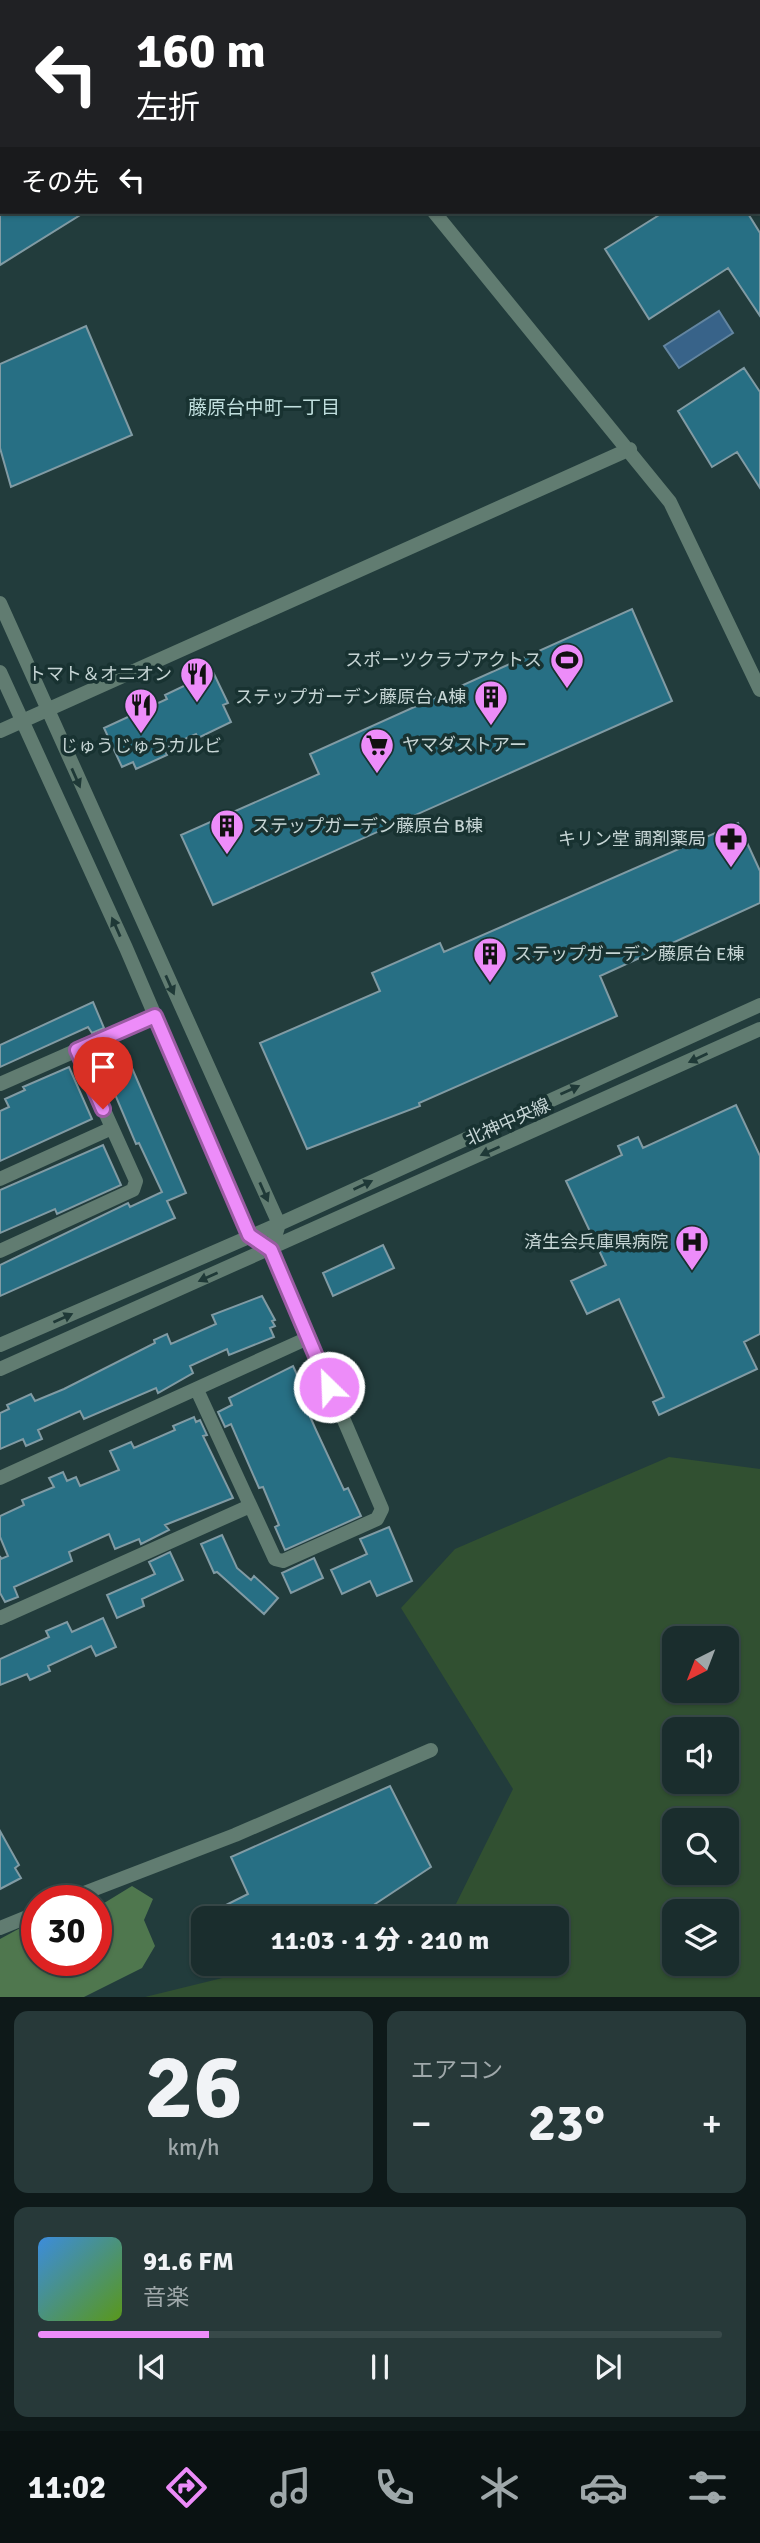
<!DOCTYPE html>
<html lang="ja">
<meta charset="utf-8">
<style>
body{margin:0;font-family:Signika,"Noto Sans JP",sans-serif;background:#273939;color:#f1f3f6;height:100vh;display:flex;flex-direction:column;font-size:26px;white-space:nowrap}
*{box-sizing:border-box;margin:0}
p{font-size:23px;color:#9fa8aa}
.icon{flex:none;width:38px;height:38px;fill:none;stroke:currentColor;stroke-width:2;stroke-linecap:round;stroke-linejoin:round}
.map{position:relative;height:1997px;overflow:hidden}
.drawer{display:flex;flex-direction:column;gap:14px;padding:14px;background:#0e1919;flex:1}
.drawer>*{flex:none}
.hud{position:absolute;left:0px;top:0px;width:761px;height:214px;box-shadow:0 2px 5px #0004,0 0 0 2px #384949;background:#202124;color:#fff;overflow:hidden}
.needle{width:46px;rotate:222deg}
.fabs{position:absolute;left:662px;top:1626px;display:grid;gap:14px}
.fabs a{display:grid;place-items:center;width:77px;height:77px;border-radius:14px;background:#1a2d2d;box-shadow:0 2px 5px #0004,0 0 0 2px #384949;font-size:35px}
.speed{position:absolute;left:21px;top:1885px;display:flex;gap:14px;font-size:35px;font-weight:700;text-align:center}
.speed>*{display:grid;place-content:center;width:91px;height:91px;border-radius:50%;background:#1a2d2d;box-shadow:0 2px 5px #0004,0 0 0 2px #384949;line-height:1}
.speed .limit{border:10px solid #d22;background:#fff;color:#111}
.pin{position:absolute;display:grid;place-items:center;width:60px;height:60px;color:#fff;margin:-72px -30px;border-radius:50% 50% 50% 0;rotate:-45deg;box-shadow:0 0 7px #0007}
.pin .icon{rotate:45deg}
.me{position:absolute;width:77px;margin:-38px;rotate:336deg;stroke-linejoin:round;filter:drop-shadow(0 0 5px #0008)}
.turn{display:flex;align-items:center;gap:24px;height:147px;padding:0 21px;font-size:32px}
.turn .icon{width:91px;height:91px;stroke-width:2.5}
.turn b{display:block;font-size:49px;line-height:60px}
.then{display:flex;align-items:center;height:66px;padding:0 21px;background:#0003;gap:14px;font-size:26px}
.big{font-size:52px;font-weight:800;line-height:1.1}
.drawer .card{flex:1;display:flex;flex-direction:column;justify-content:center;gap:10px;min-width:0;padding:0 24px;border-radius:14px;background:#273939}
.drawer .dial{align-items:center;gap:0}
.dial b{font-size:91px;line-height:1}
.song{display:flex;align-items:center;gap:21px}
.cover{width:84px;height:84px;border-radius:10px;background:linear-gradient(135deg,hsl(210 70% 55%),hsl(90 70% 35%))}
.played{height:7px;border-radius:4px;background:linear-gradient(90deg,#ed8cf9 25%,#384949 25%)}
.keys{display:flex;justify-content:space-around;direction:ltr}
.heat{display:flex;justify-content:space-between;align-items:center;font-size:38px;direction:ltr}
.drawer .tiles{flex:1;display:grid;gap:14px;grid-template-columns:1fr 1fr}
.card:last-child{grid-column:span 2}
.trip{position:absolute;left:191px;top:1906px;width:378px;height:70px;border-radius:14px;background:#1a2d2d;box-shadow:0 2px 5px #0004,0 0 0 2px #384949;font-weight:800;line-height:70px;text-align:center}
.menu{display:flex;height:112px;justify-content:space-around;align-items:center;background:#0a1212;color:#9fa8aa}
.menu .icon{width:49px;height:49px}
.menu .active{color:#ed8cf9}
.menu b{font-size:32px;color:#f1f3f6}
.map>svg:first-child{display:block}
.green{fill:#315031;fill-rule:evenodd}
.forest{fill:#4f774e}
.water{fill:#386389;stroke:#6385a0;stroke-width:2}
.building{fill:#276f84;stroke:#819ba4;stroke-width:2}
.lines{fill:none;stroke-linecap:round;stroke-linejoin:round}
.minor{stroke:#617c71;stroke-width:14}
.tertiary{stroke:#617c71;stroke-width:14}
.oneway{fill:#1f3937}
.route-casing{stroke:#9a5ba2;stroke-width:18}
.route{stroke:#ed8cf9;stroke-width:12}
.labels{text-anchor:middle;stroke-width:7;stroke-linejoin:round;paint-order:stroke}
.poi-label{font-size:18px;fill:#c6d5d5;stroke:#183231;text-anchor:end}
.street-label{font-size:18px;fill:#c6d5d5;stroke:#183231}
.neighbourhood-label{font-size:19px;fill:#c1dfde;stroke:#183231}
</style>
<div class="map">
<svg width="760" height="1997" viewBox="0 0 760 1997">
<rect width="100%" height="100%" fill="#223c3c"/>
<path class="green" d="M 669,1457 L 760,1469 L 760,1997 L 145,1997 L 280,1964 L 556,1964 L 556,1918 L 449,1918 L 513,1789 L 401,1608 L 455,1549 ZM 726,1638 L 726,1690 L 674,1690 L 674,1638 ZM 726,1729 L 726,1782 L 674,1782 L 674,1729 ZM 726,1820 L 726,1872 L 674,1872 L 674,1820 ZM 726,1911 L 726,1964 L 674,1964 L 674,1911 Z"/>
<path class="forest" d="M 132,1886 L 153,1899 L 144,1920 L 155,1946 L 142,1968 L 84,1997 L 0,1997 L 0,1939 L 22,1927 L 37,1925 L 37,1960 L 96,1960 L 96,1908 Z"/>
<path class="water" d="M 719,311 L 733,333 L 679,368 L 664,346 Z"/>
<path class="building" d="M 0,212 L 85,212 L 0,265 Z
M 664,212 L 747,212 L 760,233 L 760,316 L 728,268 L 649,319 L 605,249 Z
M 86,326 L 132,435 L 11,487 L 0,448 L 0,364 Z
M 744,368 L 760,392 L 760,488 L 737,452 L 712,467 L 678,411 Z
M 632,609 L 672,701 L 213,905 L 181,835 L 319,774 L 310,754 Z
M 213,672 L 228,703 L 223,705 L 231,722 L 198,738 L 196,734 L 164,748 L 167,755 L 136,769 L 133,762 L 122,767 L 104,728 L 167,699 L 165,695 Z
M 738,823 L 760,871 L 760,903 L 600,976 L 617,1016 L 419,1103 L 420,1106 L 307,1149 L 260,1043 L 380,991 L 372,973 L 440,943 L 444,952 Z
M 93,1002 L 104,1028 L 92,1033 L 88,1027 L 0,1067 L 0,1045 Z
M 113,1045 L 116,1051 L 122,1049 L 132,1068 L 186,1193 L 167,1201 L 175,1218 L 0,1296 L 0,1265 L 128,1203 L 130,1207 L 162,1192 L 139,1143 L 136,1144 L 106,1073 L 103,1074 L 95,1058 L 102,1055 L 100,1051 Z
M 69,1067 L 92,1119 L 0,1161 L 0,1111 L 9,1107 L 5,1099 L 25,1090 L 23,1087 Z
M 736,1105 L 760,1156 L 760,1334 L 744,1342 L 757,1369 L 659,1415 L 653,1402 L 664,1397 L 619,1299 L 587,1314 L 571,1281 L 606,1265 L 566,1181 L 622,1155 L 618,1146 L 638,1137 L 643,1148 Z
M 103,1145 L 121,1185 L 57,1214 L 55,1209 L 0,1233 L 0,1190 Z
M 383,1245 L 394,1268 L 333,1296 L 323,1273 Z
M 262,1296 L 275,1320 L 272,1321 L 275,1326 L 270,1328 L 274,1337 L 229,1355 L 227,1349 L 190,1366 L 193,1373 L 158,1393 L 156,1388 L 84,1419 L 80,1411 L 38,1430 L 42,1439 L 26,1446 L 23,1439 L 0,1449 L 0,1413 L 9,1409 L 7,1405 L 31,1394 L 35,1401 L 64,1389 L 155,1343 L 154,1340 L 167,1334 L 171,1344 L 216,1324 L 212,1315 Z
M 293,1366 L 305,1392 L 300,1394 L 316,1430 L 344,1490 L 348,1488 L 361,1516 L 285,1550 L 275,1527 L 279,1525 L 263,1487 L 259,1488 L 231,1424 L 225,1427 L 218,1412 L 232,1405 L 229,1398 Z
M 194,1417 L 196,1422 L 200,1420 L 207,1435 L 203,1436 L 233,1498 L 165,1525 L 169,1530 L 141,1544 L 139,1539 L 115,1549 L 109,1534 L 69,1552 L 72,1561 L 14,1587 L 18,1597 L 5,1602 L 0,1593 L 0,1556 L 1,1559 L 8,1556 L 0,1537 L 0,1516 L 24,1505 L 22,1500 L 54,1487 L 49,1478 L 63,1472 L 67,1481 L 76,1477 L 80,1486 L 119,1470 L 110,1451 L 131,1442 L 134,1448 L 175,1430 L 173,1426 Z
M 389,1527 L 412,1581 L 377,1596 L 370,1581 L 342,1594 L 331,1570 L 367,1554 L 360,1539 Z
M 222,1535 L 237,1568 L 251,1580 L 254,1576 L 278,1598 L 264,1614 L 217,1572 L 214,1573 L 201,1544 Z
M 170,1552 L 183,1580 L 142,1599 L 144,1606 L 117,1618 L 107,1595 L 155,1574 L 149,1562 Z
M 314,1558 L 323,1578 L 291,1593 L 282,1573 Z
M 103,1618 L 116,1647 L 96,1656 L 91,1646 L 48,1666 L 50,1671 L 30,1680 L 27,1674 L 0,1685 L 0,1659 L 49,1637 L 46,1631 L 67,1622 L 72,1632 Z
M 390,1786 L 431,1867 L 354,1918 L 227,1918 L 222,1907 L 248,1894 L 231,1857 Z
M 0,1831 L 19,1865 L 15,1868 L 21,1878 L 0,1889 Z"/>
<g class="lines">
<path class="minor" d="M 329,0 L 330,2
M 466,0 L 467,2
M 0,1084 L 155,1016
M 0,1179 L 112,1128
M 0,1251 L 133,1190 L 136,1181 L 77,1050
M 197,1390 L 275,1559 L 283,1561 L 377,1519 L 382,1509 L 271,1250
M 0,1478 L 308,1338
M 0,1618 L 250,1506
M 66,1900 L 235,1835 L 431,1750
M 0,1928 L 37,1913"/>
<path class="tertiary" d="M 293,0 L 294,2
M 434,212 L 670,502 L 760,690
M 0,603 L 279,1224 L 271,1250
M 0,672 L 126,948 L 249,1235 L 255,1239
M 0,731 L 630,449
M 0,1345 L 279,1224 L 760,1005
M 0,1369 L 760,1029"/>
</g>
<defs><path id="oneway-solid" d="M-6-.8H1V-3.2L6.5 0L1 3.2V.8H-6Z" transform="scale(1.75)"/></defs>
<g class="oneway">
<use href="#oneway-solid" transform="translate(76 778) rotate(66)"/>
<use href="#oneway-solid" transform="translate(116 927) rotate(-114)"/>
<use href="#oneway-solid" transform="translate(170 985) rotate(66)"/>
<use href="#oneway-solid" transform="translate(698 1058) rotate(155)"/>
<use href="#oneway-solid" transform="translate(570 1090) rotate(-24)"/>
<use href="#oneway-solid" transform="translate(490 1151) rotate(156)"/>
<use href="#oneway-solid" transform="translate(363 1185) rotate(-25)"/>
<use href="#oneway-solid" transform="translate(264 1192) rotate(66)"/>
<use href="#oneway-solid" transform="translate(208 1277) rotate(156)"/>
<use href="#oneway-solid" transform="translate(63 1318) rotate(-24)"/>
</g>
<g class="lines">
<g class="route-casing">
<path id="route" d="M 103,1109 L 77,1050 L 155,1016 L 249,1235 L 271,1250 L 329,1387"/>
</g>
<use href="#route" class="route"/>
</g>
<defs>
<g id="stadium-pin" transform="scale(1.75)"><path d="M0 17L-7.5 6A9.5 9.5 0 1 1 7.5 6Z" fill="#ed8cf9" stroke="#183231"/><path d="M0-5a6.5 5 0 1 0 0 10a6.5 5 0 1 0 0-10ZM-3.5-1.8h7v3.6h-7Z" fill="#111"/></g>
<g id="restaurant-pin" transform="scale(1.75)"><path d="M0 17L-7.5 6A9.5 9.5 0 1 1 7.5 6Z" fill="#ed8cf9" stroke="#183231"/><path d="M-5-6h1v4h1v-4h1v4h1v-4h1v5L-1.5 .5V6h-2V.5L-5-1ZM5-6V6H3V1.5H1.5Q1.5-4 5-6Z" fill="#111"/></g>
<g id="building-pin" transform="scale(1.75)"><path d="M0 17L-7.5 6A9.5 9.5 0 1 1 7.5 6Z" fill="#ed8cf9" stroke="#183231"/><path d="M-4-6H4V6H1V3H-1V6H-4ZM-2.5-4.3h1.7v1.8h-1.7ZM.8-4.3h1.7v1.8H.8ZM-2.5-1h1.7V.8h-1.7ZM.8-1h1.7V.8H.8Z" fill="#111"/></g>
<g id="supermarket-pin" transform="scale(1.75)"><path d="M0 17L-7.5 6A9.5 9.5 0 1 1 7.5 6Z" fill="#ed8cf9" stroke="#183231"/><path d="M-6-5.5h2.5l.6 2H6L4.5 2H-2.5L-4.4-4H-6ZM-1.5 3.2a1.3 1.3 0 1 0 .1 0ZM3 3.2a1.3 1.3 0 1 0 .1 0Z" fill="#111"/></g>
<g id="pharmacy-pin" transform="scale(1.75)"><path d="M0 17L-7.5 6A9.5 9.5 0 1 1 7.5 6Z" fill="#ed8cf9" stroke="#183231"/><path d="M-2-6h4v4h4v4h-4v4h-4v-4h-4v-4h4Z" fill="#111"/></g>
<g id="hospital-pin" transform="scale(1.75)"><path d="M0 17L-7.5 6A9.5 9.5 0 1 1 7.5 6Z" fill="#ed8cf9" stroke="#183231"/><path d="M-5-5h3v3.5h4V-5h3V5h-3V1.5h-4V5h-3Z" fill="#111"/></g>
</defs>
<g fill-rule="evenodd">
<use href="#stadium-pin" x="567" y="660"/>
<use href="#restaurant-pin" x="197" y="674"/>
<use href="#building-pin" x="491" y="697"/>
<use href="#restaurant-pin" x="141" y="705"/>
<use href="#supermarket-pin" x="377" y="745"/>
<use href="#building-pin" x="227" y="826"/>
<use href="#pharmacy-pin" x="731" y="839"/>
<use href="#building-pin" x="490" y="954"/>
<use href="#hospital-pin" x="692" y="1242"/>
</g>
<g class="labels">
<g class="poi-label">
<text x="542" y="666">スポーツクラブアクトス</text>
<text x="172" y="680">トマト＆オニオン</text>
<text x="466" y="703">ステップガーデン藤原台 A棟</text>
<text x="402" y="751" text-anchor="start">ヤマダストアー</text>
<text x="141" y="752" text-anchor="middle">じゅうじゅうカルビ</text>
<text x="252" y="832" text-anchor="start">ステップガーデン藤原台 B棟</text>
<text x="706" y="845">キリン堂 調剤薬局</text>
<text x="514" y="960" text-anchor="start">ステップガーデン藤原台 E棟</text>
<text x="668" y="1248">済生会兵庫県病院</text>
</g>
<g class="street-label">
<text transform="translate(508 1122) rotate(-24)" y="6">北神中央線</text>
</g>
<g class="neighbourhood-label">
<text x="264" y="414">藤原台中町一丁目</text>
</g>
</g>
</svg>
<div class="fabs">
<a><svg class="needle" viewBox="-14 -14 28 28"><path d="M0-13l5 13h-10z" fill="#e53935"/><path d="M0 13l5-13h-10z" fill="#9fa8aa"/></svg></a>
<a><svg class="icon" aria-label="sound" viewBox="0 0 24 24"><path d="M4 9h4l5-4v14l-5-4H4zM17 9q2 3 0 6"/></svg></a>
<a><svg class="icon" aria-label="search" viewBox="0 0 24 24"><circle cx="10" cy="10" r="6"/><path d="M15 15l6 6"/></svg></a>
<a><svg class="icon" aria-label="layers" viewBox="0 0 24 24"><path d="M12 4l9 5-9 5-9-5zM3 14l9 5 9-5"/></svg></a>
</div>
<div class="speed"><div class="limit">30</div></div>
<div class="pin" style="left:103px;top:1109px;background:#d93025"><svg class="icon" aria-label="arrive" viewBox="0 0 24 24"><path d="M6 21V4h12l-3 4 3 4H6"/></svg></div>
<svg class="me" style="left:329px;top:1387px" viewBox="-20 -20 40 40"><circle r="17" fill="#ed8cf9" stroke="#fff" stroke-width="3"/><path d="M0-11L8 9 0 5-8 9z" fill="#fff"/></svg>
<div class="trip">11:03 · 1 分 · 210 m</div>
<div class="hud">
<div class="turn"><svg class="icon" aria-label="left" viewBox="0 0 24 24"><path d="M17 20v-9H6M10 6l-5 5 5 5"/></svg><div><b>160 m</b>左折</div></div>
<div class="then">その先<svg class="icon" aria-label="left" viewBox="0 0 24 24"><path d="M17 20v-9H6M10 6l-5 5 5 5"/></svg></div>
</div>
</div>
<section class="drawer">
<div class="tiles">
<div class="card dial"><b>26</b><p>km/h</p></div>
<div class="card"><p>エアコン</p>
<div class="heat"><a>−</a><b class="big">23°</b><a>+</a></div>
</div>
<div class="card">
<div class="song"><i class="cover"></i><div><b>91.6 FM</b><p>音楽</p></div></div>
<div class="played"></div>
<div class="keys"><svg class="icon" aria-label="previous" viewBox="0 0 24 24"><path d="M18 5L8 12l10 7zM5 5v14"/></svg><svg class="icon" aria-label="pause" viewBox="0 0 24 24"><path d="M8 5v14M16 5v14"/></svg><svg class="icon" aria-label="next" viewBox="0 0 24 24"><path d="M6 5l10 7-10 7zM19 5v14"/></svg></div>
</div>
</div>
</section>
<nav class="menu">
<b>11:02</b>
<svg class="icon active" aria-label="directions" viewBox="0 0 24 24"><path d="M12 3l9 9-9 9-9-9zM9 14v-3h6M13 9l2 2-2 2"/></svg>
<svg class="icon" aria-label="music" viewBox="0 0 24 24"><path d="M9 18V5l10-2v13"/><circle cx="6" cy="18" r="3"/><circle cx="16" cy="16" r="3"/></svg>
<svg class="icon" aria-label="phone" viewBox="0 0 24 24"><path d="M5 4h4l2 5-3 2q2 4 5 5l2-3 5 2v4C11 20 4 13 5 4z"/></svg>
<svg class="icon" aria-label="climate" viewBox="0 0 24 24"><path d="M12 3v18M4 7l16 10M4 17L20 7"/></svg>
<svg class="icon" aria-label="car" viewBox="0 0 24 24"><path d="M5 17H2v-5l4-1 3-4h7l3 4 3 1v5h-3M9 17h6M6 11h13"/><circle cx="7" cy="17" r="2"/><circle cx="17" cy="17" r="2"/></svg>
<svg class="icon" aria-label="filters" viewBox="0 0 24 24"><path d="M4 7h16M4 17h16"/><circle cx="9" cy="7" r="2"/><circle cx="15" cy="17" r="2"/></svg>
</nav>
